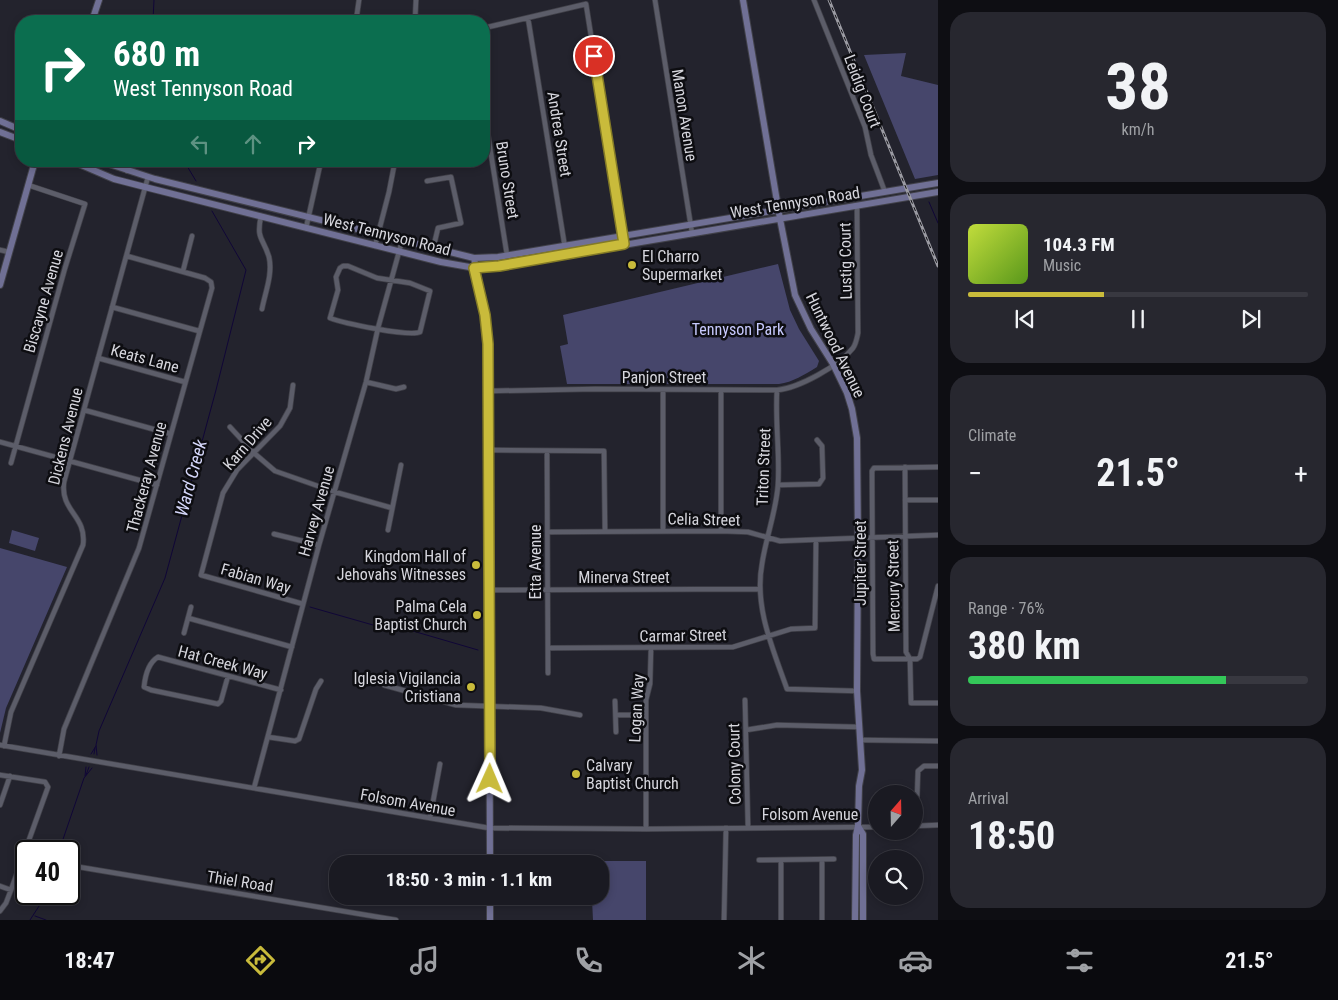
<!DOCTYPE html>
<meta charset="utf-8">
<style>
body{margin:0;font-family:"Roboto Condensed",sans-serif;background:#27272f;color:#f1f3f6;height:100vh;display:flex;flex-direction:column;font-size:19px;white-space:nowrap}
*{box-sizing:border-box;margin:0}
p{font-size:16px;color:#9fa1a5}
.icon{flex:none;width:28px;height:28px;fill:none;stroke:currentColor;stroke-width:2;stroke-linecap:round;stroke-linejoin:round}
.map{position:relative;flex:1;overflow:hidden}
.side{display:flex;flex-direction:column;gap:12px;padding:12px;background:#0e0e13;width:400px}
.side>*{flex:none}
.banner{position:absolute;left:15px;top:15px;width:475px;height:152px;border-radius:20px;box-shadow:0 2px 8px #0003,0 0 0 1px #383840;background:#0b6e4f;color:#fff;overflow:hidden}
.needle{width:32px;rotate:20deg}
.controls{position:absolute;left:868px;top:785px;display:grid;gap:10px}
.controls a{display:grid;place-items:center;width:55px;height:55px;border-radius:50%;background:#1a1a22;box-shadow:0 2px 8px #0003,0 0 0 1px #383840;font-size:25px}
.speed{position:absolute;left:15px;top:840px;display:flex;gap:10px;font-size:25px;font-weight:700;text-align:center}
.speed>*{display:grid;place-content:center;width:65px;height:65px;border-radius:50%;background:#1a1a22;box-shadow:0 2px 8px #0003,0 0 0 1px #383840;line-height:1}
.speed .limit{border:2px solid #111;border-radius:8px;background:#fff;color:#111}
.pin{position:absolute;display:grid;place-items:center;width:42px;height:42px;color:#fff;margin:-21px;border:2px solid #fff;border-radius:50%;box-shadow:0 1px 5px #0007}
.me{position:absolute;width:55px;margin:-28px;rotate:1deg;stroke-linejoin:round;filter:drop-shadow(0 0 4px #0008)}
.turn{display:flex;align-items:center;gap:18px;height:105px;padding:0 15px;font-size:22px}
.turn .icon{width:65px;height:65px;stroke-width:2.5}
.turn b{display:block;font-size:35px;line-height:42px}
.lanes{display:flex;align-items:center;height:48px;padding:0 15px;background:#0003;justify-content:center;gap:25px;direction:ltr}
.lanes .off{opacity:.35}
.big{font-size:38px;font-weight:700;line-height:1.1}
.side .card{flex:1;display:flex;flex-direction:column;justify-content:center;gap:8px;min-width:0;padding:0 18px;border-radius:20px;background:#27272f}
.side .dial{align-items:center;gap:0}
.dial b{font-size:65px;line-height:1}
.song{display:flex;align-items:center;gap:15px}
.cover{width:60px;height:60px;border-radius:8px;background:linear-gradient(135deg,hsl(70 70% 55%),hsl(90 70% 35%))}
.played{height:5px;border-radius:2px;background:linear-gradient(90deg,#c9bb3b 40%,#383840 40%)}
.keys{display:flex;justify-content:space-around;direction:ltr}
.heat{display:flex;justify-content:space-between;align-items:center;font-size:28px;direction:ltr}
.charge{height:8px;border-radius:4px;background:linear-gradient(90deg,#34c759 76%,#383840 0)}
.trip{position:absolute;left:329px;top:855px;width:280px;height:50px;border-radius:20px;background:#1a1a22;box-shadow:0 2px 8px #0003,0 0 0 1px #383840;font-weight:700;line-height:50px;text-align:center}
.tabs{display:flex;height:80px;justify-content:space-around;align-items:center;background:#0a0a0e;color:#9fa1a5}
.tabs .icon{width:35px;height:35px}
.tabs .active{color:#c9bb3b}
.tabs b{font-size:22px;color:#f1f3f6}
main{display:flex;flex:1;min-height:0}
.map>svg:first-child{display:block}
.green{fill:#46466b}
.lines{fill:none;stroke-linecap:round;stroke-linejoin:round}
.stream{stroke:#100637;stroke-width:1}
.street-casing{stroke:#414149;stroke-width:6}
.secondary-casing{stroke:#414149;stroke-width:8}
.street{stroke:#5c5d69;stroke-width:4.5}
.secondary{stroke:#707095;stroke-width:6}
.rail-casing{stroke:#9b9ba3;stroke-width:3}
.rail{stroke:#0d0d11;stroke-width:1;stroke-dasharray:4;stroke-linecap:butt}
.route-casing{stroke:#837a26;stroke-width:12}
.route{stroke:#c9bb3b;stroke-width:9}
.poi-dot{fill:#c9bb3b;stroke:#0d0d11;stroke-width:2}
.labels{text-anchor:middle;stroke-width:5;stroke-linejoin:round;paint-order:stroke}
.street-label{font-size:16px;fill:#d6d6dd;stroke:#0d0d11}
.poi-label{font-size:16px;fill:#d6d6dd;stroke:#0d0d11;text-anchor:end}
.park-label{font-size:16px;fill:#c8cafe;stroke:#0d0d11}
.water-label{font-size:18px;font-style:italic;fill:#d6d8fb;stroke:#0d0d11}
</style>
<main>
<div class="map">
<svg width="938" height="920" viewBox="0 0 938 920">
<rect width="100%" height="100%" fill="#23232d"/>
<path class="green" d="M 906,53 L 901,76 L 938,85 L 938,175 L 915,179 L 864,55 Z
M 778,264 L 790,310 L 799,329 L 819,361 L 817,367 C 804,375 793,382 779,384 L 567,384 L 560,346 L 568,344 L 563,315 Z
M 12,530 L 39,538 L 35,551 L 9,543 Z
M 0,548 L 67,567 L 6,708 L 0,733 Z
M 537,861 L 646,861 L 646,920 L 593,920 L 592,900 L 537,900 L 537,896 L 600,896 L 600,864 L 537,864 Z"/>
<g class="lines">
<path class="stream" d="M 153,21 L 154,0
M 184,161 L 196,181
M 929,202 L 938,223
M 310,607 L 380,627 L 406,629 L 478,650
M 91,754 L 96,746
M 94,754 L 95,748
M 97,755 L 96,745 L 99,731 L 165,578 L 216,390 L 246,270 L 212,211
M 86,775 L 89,767
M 85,776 L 86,767
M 59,851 L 84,778 L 92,768
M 35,916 L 46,920
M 30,920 L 41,903 L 45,894"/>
<g class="street-casing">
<path id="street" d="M 655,0 L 692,233
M 814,0 L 865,127 L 871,155 L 885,192
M 528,18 L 566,254
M 356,21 L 359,0
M 415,21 L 416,0
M 484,28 L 586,4 L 624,245
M 484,110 L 507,255
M 127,171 L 130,161
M 427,181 L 451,177 L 461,223 L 438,228 L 433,249
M 261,216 C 256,240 263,237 269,257 C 273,274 265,293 262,309
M 306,228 L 321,161
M 375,246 L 389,192 L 395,161
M 0,250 L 9,252
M 343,266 L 348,266 L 377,278 L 410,283 L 430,291 L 420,332 C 409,337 343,323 330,318 L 338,290 L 336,277 L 340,268 Z
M 183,271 L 192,236
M 112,307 L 199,331
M 98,358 L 185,382
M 366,382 L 396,389 L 404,387
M 293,385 L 290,408 L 280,426 L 237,470 L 223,493 L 201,575 L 303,604
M 663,390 L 663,531
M 721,390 L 721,531
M 777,390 C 775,422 780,454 778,485 C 776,512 766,537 762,564 C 754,607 773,649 787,689 L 857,691
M 489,391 L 595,389 L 777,390 C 799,388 839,366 853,348 C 856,344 857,338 858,333 L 857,206
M 84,410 L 171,434
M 230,427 L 254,453 L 275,471 L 335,492 L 392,508
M 0,442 L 157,485
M 489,450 L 604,451 L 605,531
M 547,451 L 548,673
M 11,463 L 65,268 L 85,204 L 28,185
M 905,467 L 906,652 L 910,659 L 911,703 L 938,703
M 938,467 L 874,468 L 872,471 L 873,654 L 874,659 L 917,659 L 920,657 L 938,586
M 778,485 L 819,484 L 823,478 L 822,446 L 817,440
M 905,500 L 938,500
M 388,530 L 401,465
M 548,532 L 721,531 L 748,532 L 780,541 L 938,535
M 274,534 L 319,545
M 489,590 L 759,589
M 188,618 L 292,647
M 184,633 L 191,607
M 548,648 L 733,647 L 791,629 L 815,628 L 816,541
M 228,676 L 221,701 L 218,704 L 151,690 L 144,687 C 145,677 148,663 158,657 L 281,690
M 384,685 L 456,705 L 541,708 L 580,715
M 745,700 L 748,827
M 615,701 L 616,732
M 616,715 L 646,715
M 746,730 L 777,725 L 859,727
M 268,737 L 295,741 L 299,739 L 316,689 L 321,681
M 861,740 L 938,741
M 0,745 L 489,828 L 646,829 L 876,827
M 4,746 L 11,712 L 83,545 C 87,515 60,512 64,482 L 148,177
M 59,756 L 64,729 L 139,548 L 212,288 L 211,282 L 205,278 L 127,256
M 0,775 L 45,782 L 48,787 L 11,890 L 6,903 L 0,911
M 254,788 L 319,545 L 366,382 L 378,328 L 402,241
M 0,805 L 10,776
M 430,818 L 440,764
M 914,826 L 938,825
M 916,826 L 918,771 L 924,766 L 938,766
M 646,829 L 646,700 L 650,684 L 651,648
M 759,860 L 834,859
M 822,860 L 822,920
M 79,867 L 396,920
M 0,886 L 11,890
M 724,920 L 726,828
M 781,920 L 781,860"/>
</g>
<g class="secondary-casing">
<path id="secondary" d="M 743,0 L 780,219 L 795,295 L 811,329 L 833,364 L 847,393 L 852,409 L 857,438 L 858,543 L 857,691 L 862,770 L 859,786 L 858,826 L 856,835 L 855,920
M 92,21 L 99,0
M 0,121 L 21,130
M 0,132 L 21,140
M 72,161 L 114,179 L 145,187 L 441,262 L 475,268 L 499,266 L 938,192
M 100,161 L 155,179 L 474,258 L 498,257 L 938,183
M 474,258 L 485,315 L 488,344 L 490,864
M 0,285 L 35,161
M 858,826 L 863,834 L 863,920
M 490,920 L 490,896"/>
</g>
<use href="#street" class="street"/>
<use href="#secondary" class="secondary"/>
<g class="rail-casing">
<path id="rail" d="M 829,0 L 938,266"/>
</g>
<use href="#rail" class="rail"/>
</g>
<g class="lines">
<g class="route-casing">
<path id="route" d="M 490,779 L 488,344 L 485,315 L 474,268 L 499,266 L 624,244 L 594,56"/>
</g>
<use href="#route" class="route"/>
</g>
<g class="poi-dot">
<circle cx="632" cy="265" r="5"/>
<circle cx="476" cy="565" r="5"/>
<circle cx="477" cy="615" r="5"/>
<circle cx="471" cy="687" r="5"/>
<circle cx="576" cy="774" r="5"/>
</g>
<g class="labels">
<g class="street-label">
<text transform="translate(863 91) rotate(69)" y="6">Leidig Court</text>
<text transform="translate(685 115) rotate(81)" y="6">Manon Avenue</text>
<text transform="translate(560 134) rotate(81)" y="6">Andrea Street</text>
<text transform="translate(508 180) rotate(81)" y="6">Bruno Street</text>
<text transform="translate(795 202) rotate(-9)" y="6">West Tennyson Road</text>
<text transform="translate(387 234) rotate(14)" y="6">West Tennyson Road</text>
<text transform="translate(845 261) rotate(-91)" y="6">Lustig Court</text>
<text transform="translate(43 301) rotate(-74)" y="6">Biscayne Avenue</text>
<text transform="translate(836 345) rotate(64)" y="6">Huntwood Avenue</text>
<text transform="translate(145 358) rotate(15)" y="6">Keats Lane</text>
<text x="664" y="383">Panjon Street</text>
<text transform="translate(65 436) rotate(-76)" y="6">Dickens Avenue</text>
<text transform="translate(247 443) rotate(-49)" y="6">Karn Drive</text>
<text transform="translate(763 467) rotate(-88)" y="6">Triton Street</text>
<text transform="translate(146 477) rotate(-75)" y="6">Thackeray Avenue</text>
<text transform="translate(316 511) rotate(-74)" y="6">Harvey Avenue</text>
<text transform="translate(704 519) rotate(1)" y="6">Celia Street</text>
<text transform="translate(535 562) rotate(-90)" y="6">Etta Avenue</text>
<text transform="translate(860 563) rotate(-90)" y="6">Jupiter Street</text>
<text x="624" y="583">Minerva Street</text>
<text transform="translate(256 578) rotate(16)" y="6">Fabian Way</text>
<text transform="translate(893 586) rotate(-91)" y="6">Mercury Street</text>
<text transform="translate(683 635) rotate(-1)" y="6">Carmar Street</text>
<text transform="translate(223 662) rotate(15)" y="6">Hat Creek Way</text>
<text transform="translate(636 708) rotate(-87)" y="6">Logan Way</text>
<text transform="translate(734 764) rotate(-91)" y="6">Colony Court</text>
<text transform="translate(408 802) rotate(10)" y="6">Folsom Avenue</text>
<text x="810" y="820">Folsom Avenue</text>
<text transform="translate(240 881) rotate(9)" y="6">Thiel Road</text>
</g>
<g class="poi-label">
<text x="642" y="262" text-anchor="start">El Charro<tspan x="642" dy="18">Supermarket</tspan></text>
<text x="466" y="562">Kingdom Hall of<tspan x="466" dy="18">Jehovahs Witnesses</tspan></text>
<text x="467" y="612">Palma Cela<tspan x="467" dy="18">Baptist Church</tspan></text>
<text x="461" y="684">Iglesia Vigilancia<tspan x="461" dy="18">Cristiana</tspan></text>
<text x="586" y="771" text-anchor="start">Calvary<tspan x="586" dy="18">Baptist Church</tspan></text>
</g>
<g class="park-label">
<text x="738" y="335">Tennyson Park</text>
</g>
<g class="water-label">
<text transform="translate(191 478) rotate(-75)" y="6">Ward Creek</text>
</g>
</g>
</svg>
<div class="controls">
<a><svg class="needle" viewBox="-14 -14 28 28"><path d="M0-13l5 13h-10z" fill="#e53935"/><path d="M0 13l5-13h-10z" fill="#9fa1a5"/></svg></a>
<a><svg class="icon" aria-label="search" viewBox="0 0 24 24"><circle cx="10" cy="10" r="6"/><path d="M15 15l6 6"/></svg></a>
</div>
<div class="speed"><div class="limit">40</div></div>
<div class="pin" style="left:594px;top:56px;background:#d93025"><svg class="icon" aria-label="arrive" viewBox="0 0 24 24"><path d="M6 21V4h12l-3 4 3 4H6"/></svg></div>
<svg class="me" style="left:490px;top:779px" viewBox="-20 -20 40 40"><path d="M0-17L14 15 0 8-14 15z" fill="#c9bb3b" stroke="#fff" stroke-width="4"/></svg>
<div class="trip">18:50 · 3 min · 1.1 km</div>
<div class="banner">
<div class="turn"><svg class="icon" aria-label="right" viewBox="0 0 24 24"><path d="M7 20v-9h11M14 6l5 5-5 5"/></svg><div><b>680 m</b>West Tennyson Road</div></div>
<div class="lanes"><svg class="icon off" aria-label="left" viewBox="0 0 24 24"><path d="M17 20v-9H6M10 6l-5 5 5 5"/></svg><svg class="icon off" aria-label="ahead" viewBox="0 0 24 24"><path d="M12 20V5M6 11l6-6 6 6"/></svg><svg class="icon" aria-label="right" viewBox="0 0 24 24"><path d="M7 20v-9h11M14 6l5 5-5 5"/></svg></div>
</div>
</div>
<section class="side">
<div class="card dial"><b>38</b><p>km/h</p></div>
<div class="card">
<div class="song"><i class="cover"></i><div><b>104.3 FM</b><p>Music</p></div></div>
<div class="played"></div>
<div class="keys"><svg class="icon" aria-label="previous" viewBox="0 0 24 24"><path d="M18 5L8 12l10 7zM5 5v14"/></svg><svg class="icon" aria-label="pause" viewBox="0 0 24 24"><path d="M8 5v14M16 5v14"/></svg><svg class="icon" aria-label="next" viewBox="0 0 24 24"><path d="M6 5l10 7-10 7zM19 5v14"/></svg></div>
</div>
<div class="card"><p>Climate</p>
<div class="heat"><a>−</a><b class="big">21.5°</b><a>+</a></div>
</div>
<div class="card"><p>Range · 76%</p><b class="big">380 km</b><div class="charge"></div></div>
<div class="card"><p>Arrival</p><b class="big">18:50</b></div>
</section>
</main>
<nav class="tabs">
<b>18:47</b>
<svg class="icon active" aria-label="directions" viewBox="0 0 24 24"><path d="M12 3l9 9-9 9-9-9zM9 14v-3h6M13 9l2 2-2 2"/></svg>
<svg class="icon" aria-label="music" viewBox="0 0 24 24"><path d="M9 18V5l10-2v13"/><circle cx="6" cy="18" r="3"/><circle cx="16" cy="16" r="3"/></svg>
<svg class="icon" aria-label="phone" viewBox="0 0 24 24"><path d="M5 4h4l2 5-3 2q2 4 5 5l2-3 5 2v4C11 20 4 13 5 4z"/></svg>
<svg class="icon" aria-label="climate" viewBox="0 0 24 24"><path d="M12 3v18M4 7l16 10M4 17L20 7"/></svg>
<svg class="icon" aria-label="car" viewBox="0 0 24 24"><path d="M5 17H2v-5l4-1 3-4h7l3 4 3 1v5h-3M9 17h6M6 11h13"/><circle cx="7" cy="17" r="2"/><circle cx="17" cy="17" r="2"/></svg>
<svg class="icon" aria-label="filters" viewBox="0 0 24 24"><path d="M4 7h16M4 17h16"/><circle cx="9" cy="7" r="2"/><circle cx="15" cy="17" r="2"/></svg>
<b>21.5°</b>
</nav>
